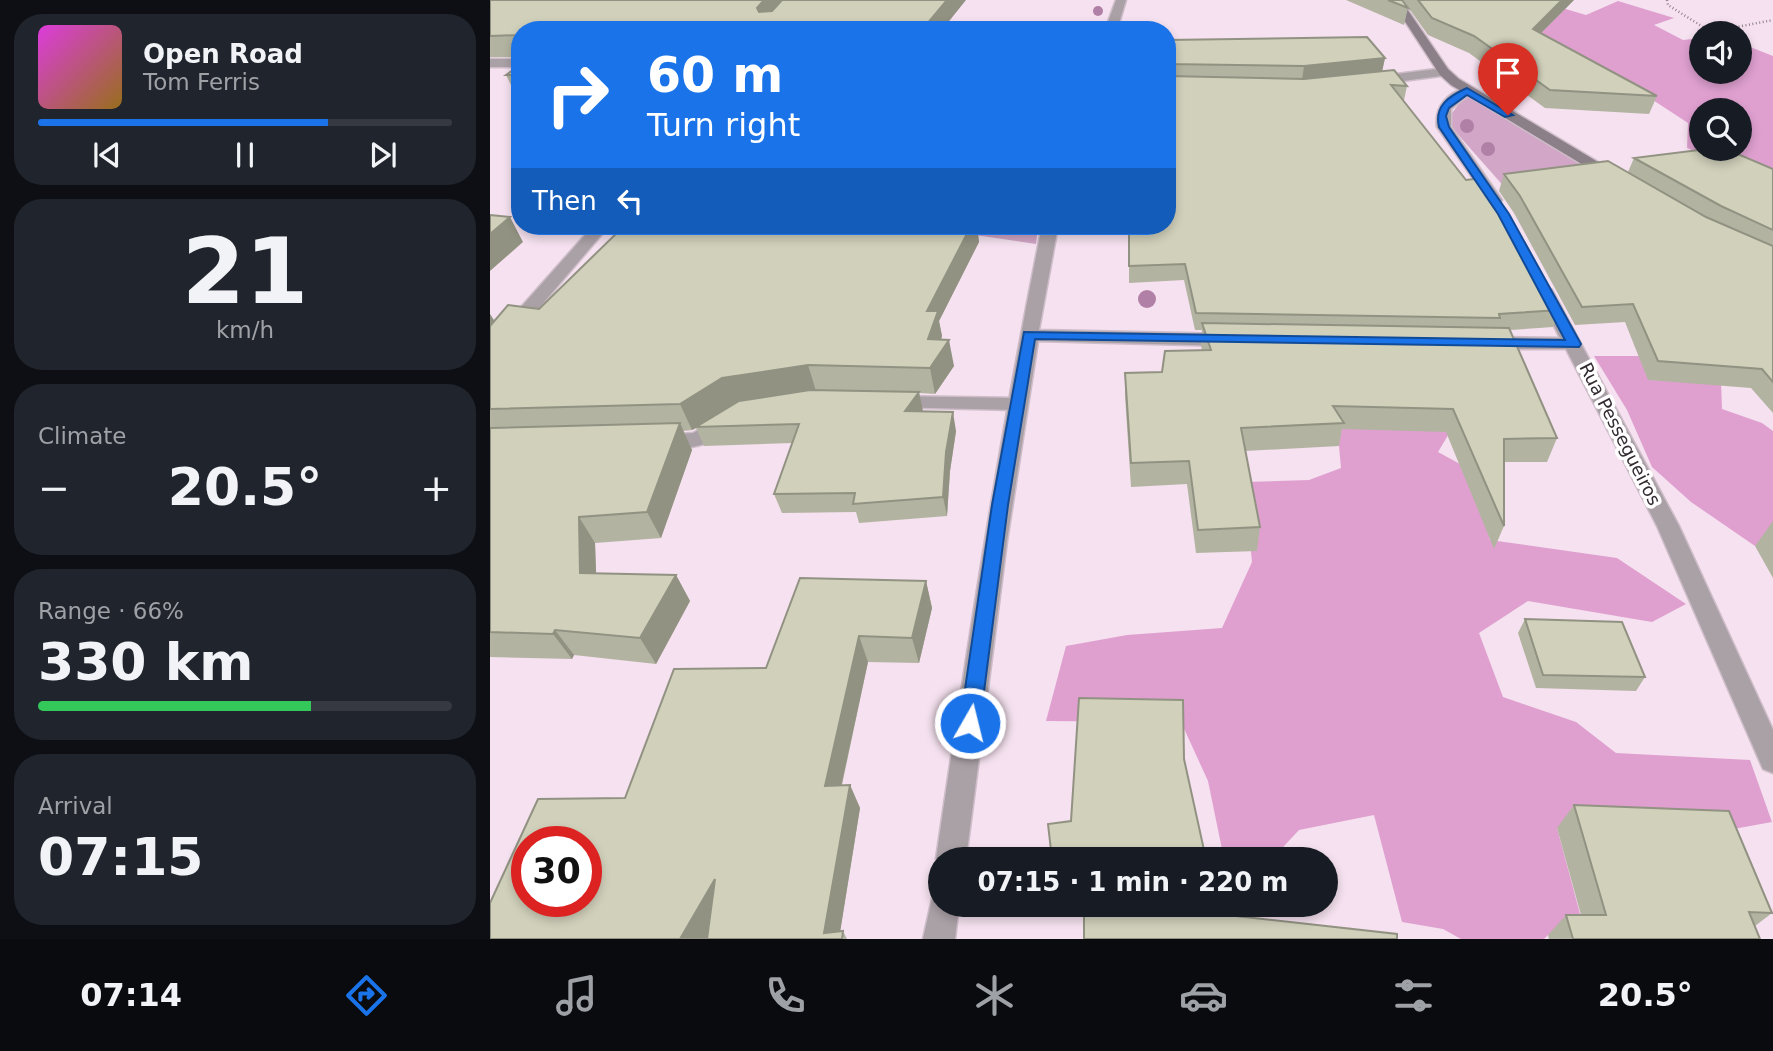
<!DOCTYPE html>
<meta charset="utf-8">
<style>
body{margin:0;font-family:"DejaVu Sans",sans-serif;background:#20242c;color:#f1f3f6;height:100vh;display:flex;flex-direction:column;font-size:26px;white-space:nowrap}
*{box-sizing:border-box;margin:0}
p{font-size:23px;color:#9ea1a6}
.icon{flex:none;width:38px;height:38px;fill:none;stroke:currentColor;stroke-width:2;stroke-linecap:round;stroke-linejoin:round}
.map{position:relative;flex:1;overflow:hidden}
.side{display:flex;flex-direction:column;gap:14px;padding:14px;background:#0d0f14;width:490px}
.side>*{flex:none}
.top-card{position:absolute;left:21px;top:21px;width:665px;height:214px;border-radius:28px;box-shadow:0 4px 10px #0003;background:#1a73e8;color:#fff;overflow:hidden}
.tools{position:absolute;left:1199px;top:21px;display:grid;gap:14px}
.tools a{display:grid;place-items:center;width:63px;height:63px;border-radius:50%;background:#171b24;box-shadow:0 4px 10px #0003;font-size:35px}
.speed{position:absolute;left:21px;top:826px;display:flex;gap:14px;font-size:35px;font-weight:700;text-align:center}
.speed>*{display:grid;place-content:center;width:91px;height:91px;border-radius:50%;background:#171b24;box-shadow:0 4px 10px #0003;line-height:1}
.speed .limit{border:10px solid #d22;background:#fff;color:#111}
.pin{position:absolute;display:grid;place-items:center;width:60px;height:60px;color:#fff;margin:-72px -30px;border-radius:50% 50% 50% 0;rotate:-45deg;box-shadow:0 0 7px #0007}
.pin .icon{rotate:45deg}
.me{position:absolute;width:77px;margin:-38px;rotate:8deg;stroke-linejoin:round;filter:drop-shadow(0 0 5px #0008)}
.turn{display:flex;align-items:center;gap:24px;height:147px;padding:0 21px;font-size:32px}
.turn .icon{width:91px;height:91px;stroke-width:2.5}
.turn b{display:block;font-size:49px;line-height:60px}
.then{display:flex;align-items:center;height:66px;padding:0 21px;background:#0003;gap:14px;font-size:26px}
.big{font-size:52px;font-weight:800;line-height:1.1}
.side .widget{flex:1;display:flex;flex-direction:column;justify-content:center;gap:10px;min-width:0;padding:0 24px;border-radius:28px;background:#20242c}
.side .dial{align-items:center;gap:0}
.dial b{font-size:91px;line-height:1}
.song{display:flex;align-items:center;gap:21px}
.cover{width:84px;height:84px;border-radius:10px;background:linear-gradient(135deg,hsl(300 70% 55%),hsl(40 70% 35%))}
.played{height:7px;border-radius:4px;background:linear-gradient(90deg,#1a73e8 70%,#363941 70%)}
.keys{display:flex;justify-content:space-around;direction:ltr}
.heat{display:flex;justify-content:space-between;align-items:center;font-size:38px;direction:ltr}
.charge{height:10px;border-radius:5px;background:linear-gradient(90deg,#34c759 66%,#363941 0)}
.trip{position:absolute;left:438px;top:847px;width:410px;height:70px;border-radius:35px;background:#171b24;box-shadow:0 4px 10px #0003;font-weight:800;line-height:70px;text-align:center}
.menu{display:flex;height:112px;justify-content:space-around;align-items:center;background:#090b0e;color:#9ea1a6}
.menu .icon{width:49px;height:49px}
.menu .current{color:#1a73e8}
.menu b{font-size:32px;color:#f1f3f6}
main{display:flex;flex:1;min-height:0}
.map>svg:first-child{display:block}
.green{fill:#d1a6c6}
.forest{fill:#dfa0d0;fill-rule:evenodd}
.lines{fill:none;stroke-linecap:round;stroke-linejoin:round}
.lane-casing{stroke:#cebdc9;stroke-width:3}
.street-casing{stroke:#cebdc9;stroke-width:3}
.secondary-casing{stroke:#cebdc9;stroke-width:3}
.path{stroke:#91848d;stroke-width:2.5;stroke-dasharray:1 2.5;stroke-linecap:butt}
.lane{fill:#aaa1a7;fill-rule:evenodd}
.street{fill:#aaa1a7;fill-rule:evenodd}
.secondary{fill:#8b7f88;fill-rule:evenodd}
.tree{fill:#b180a6}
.wall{fill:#b3b3a1}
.shaded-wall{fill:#929283}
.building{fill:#d0d0bb;stroke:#929283;stroke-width:2;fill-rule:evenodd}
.route{fill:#1a73e8;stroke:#114b97;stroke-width:2}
.labels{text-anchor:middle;stroke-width:7;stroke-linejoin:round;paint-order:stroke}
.street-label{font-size:18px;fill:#322b30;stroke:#fff}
</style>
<main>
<section class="side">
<div class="widget">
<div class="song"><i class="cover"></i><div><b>Open Road</b><p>Tom Ferris</p></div></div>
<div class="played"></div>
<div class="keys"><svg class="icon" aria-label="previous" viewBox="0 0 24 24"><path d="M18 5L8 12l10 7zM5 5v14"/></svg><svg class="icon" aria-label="pause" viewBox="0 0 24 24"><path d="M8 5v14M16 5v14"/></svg><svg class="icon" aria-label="next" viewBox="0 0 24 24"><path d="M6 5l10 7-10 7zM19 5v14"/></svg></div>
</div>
<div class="widget dial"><b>21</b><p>km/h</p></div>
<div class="widget"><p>Climate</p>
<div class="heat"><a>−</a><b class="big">20.5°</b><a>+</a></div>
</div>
<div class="widget"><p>Range · 66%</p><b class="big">330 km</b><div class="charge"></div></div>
<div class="widget"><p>Arrival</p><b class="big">07:15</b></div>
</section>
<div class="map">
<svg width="1283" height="939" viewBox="0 0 1283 939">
<rect width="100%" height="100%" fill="#f5e1ef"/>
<path class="green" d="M 978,92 L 1107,173 L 1017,190 L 956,121 Z
M 480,226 L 548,226 L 546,244 L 478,234 Z"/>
<path class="forest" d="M 1045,0 L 1096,15 L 1128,1 L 1184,18 L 1164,25 L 1193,40 L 1211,38 L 1211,72 L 1250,72 L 1250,43 L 1283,56 L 1283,184 L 1197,148 L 1198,123 L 1137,83 L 1118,83 L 1028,15 ZM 1211,110 L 1250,110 L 1250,149 L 1211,149 Z
M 1104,356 L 1149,356 L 1159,380 L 1231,382 L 1232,409 L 1272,423 L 1283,431 L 1283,546 L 1265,546 L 1201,502 L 1162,467 L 1137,410 Z
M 966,422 L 948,452 L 981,470 L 1000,540 L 1127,558 L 1196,604 L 1162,622 L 1038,601 L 989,633 L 1013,697 L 1086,722 L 1126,753 L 1260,760 L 1282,822 L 1216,834 L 1067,828 L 1093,925 L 1058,935 L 1054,939 L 971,939 L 953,929 L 912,922 L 884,815 L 809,830 L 782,859 L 734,859 L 718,781 L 691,722 L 556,721 L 576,646 L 637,635 L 732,628 L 762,562 L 754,482 L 819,480 L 851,468 L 849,446 L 839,429 Z"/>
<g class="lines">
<g class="lane-casing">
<path id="lane" d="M 403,396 L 527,398 L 534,399 L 537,404 L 534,409 L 527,410 L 396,407 L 393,402 L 396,397 Z
M 235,415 L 242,417 L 245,422 C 230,446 190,453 164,446 L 161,441 L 164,436 L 203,433 Z"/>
</g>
<g class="street-casing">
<path id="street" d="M 626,0 L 636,0 L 627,30 L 615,30 Z
M 0,59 L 30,59 L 30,67 L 0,67 Z
M 954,68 L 960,72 L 958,75 L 883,85 L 877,81 L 883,77 Z
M 977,87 L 983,91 L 961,109 L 961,127 L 1012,200 L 1010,203 L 1000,203 L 947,127 C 944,106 958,93 977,87 Z
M 103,226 L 119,226 L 7,357 L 0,359 L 0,342 Z
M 552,226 L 568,226 L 549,330 L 739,334 L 748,340 L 739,346 L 548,341 L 517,541 L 476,859 L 450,859 L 450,868 L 446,859 C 477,647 510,435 552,226 Z
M 1054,285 L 1062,290 L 1189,526 L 1283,730 L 1283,773 L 1273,769 L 1167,526 L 1076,349 L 998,349 L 989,343 L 998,337 L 1070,338 L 1046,290 Z
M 450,891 L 450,905 L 469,905 L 465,939 L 433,939 L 443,894 Z"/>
</g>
<g class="secondary-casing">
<path id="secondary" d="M 901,0 L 911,0 L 958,69 L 969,79 L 1128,174 L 1130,177 L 1128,180 L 1118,180 L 961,85 L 950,75 Z"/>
</g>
<path class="path" d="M 1177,0 L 1178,5 L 1221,32 L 1283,20"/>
<use href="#lane" class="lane"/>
<use href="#street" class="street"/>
<use href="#secondary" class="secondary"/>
</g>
<g class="tree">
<circle cx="608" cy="11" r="5"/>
<circle cx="977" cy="126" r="7"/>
<circle cx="998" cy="149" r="7"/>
<circle cx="657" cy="299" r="9"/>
</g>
<path class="wall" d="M 0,0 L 30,30 L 30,57 L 0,57 Z
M 856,0 L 912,0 L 918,8 L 914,25 Z
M 913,0 L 1084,0 L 1051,33 L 1167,96 L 1159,114 L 1055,108 L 979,53 L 938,35 Z
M 677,40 L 895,58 L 892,71 L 917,86 L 914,100 L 913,100 L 1070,310 L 1063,327 L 1020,330 L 1067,438 L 1057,462 L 1014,462 L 1014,526 L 1004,549 L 956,432 L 852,429 L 849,446 L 755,451 L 770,527 L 767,551 L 706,553 L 697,484 L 641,487 L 635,396 L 635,373 L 672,372 L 712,350 L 711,346 L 712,330 L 705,330 L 694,280 L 639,283 L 639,226 L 677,226 Z
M 30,65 L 30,97 L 27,97 L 16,75 Z
M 1144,158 L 1283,169 L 1283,413 L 1261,388 L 1158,380 L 1135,322 L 1085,325 L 1024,213 L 1009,191 L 1014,174 L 1138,172 Z
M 134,226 L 487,226 L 489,242 L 449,321 L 452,336 L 451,340 L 464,366 L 445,394 L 429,393 L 432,412 L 466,431 L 460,471 L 457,516 L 369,523 L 366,512 L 292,513 L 284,494 L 302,443 L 214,446 L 206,428 L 202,430 L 193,431 L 202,450 L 171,538 L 105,543 L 106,573 L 186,575 L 200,601 L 166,664 L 84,655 L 82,659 L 0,657 L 0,314 L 4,321 L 49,309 Z
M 1283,521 L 1283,578 L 1265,546 Z
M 436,581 L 442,608 L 429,663 L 378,662 L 352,785 L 360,785 L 370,808 L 350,931 L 353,931 L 357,939 L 0,939 L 135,798 Z
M 1035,619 L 1155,677 L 1146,691 L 1046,688 L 1028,633 Z
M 1084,805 L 1282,913 L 1265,926 L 1270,939 L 1059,939 L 1058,935 L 1076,915 L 1091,915 L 1067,828 Z"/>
<path class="shaded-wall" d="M 274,0 L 296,0 L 272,28 L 267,8 Z
M 457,0 L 476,0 L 452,30 L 432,30 Z
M 1072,0 L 1084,0 L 1038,46 L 1043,29 Z
M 895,58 L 892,72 L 812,80 L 814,66 Z
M 20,217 L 33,242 L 0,271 L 0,234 Z
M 481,226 L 487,226 L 489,242 L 449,321 L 452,336 L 444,361 L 459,340 L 464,366 L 445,394 L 440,368 L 437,311 Z
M 0,314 L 9,328 L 0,339 Z
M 318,365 L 326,391 L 206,427 L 206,428 L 202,430 L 190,404 L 232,378 Z
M 429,392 L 433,411 L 419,431 L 415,411 Z
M 463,412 L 466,431 L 460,471 L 457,516 L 453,497 L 456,452 Z
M 190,423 L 202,450 L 171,538 L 157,512 Z
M 89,517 L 105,543 L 107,599 L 90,573 Z
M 186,575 L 200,601 L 166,664 L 150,638 Z
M 436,581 L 442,608 L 429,663 L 422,638 Z
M 65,630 L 84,655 L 82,659 L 63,634 Z
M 369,636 L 378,662 L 346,810 L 335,786 Z
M 360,785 L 370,808 L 349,939 L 334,933 Z
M 225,879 L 220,939 L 190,939 Z"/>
<path class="building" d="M 0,0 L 274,0 L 267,8 L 269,12 L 282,11 L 292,0 L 457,0 L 432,30 L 30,30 L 30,35 L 0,36 Z
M 898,0 L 912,0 L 918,8 Z
M 928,0 L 1072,0 L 1043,29 L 1167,96 L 1060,90 L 984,36 L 942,18 Z
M 877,37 L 895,58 L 814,66 L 677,64 L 677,40 Z
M 30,65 L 30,75 L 16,75 Z
M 904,70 L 917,86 L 901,85 L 976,180 L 993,178 L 1009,200 L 1070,310 L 1009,314 L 1010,318 L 706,313 L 695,264 L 639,266 L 639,226 L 677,226 L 677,76 L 814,79 Z
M 1217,149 L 1236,149 L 1283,169 L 1283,230 L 1231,206 L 1144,158 Z
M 1118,161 L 1216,217 L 1283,246 L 1283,382 L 1272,369 L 1168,361 L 1143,304 L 1092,307 L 1030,196 L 1014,174 Z
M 0,215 L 20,217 L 0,234 Z
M 134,226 L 481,226 L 437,311 L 448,311 L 438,339 L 459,340 L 440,368 L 318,365 L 232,378 L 190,404 L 0,409 L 0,326 L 18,305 L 49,309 Z
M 712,323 L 1019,328 L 1067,438 L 1014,439 L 1014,526 L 963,409 L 843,406 L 854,423 L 751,428 L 770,527 L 708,530 L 699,461 L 641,463 L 635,373 L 672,372 L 675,351 L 721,350 Z
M 320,390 L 429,392 L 415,411 L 463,412 L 456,452 L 453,497 L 363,504 L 365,493 L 284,494 L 309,424 L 206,427 L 249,401 Z
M 190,423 L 157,512 L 89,517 L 90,573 L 186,575 L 150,638 L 65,630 L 63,634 L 0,632 L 0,428 Z
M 310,578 L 436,581 L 422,638 L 369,636 L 335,786 L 360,785 L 334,933 L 353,931 L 352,939 L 217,939 L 225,879 L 190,939 L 0,939 L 0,903 L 48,799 L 135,798 L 184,669 L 276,668 ZM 37,842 L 96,842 L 96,901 L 37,901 Z
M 1035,619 L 1132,622 L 1155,677 L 1053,675 Z
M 589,698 L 693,700 L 694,759 L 716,859 L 562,859 L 558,824 L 581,821 Z
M 1084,805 L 1239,811 L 1282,913 L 1259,912 L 1270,939 L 1083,939 L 1076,915 L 1116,915 Z
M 594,905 L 726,905 L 728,914 L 907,934 L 907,939 L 594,939 Z"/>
<path class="route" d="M 977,88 L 1023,115 L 1015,117 L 977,95 L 959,108 L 956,116 L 959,127 L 1019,214 L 1091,344 L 1089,347 L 545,339 L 518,505 L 490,723 L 487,730 L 480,732 L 473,730 L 470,723 L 502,505 L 534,332 L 1075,340 L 1008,214 L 949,127 C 944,106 959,96 977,88 Z"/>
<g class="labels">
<g class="street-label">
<text transform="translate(1130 434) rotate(63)" y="6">Rua Pessegueiros</text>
</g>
</g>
</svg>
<div class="tools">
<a><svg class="icon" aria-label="sound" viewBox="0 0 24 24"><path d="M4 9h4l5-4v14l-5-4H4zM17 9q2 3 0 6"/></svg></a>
<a><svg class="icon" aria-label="search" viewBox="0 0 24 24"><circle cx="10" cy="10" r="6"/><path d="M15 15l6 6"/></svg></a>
</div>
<div class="speed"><div class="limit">30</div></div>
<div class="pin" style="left:1018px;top:115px;background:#d93025"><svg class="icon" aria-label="arrive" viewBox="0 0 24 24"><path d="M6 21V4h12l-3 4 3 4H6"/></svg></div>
<svg class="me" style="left:480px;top:723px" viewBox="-20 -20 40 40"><circle r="17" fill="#1a73e8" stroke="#fff" stroke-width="3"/><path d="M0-11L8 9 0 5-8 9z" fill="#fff"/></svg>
<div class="trip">07:15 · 1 min · 220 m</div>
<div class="top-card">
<div class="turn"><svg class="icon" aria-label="right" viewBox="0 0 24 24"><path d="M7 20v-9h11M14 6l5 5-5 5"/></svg><div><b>60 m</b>Turn right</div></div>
<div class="then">Then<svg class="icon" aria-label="left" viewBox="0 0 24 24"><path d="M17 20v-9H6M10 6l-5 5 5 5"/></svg></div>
</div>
</div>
</main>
<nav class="menu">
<b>07:14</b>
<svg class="icon current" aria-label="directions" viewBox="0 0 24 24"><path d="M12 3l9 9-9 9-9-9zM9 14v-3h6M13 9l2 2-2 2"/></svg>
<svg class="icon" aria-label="music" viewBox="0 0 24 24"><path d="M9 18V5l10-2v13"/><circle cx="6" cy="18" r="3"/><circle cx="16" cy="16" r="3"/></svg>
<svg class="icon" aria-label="phone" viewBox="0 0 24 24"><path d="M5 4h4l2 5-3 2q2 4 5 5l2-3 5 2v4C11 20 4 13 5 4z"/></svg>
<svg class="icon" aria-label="climate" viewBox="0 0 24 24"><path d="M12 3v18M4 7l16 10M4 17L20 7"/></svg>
<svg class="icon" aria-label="car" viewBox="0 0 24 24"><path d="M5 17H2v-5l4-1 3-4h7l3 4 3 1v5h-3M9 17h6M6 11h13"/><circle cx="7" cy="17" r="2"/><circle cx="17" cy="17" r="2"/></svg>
<svg class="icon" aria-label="filters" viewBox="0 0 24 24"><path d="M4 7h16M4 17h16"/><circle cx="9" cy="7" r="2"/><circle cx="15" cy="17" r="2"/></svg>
<b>20.5°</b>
</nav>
